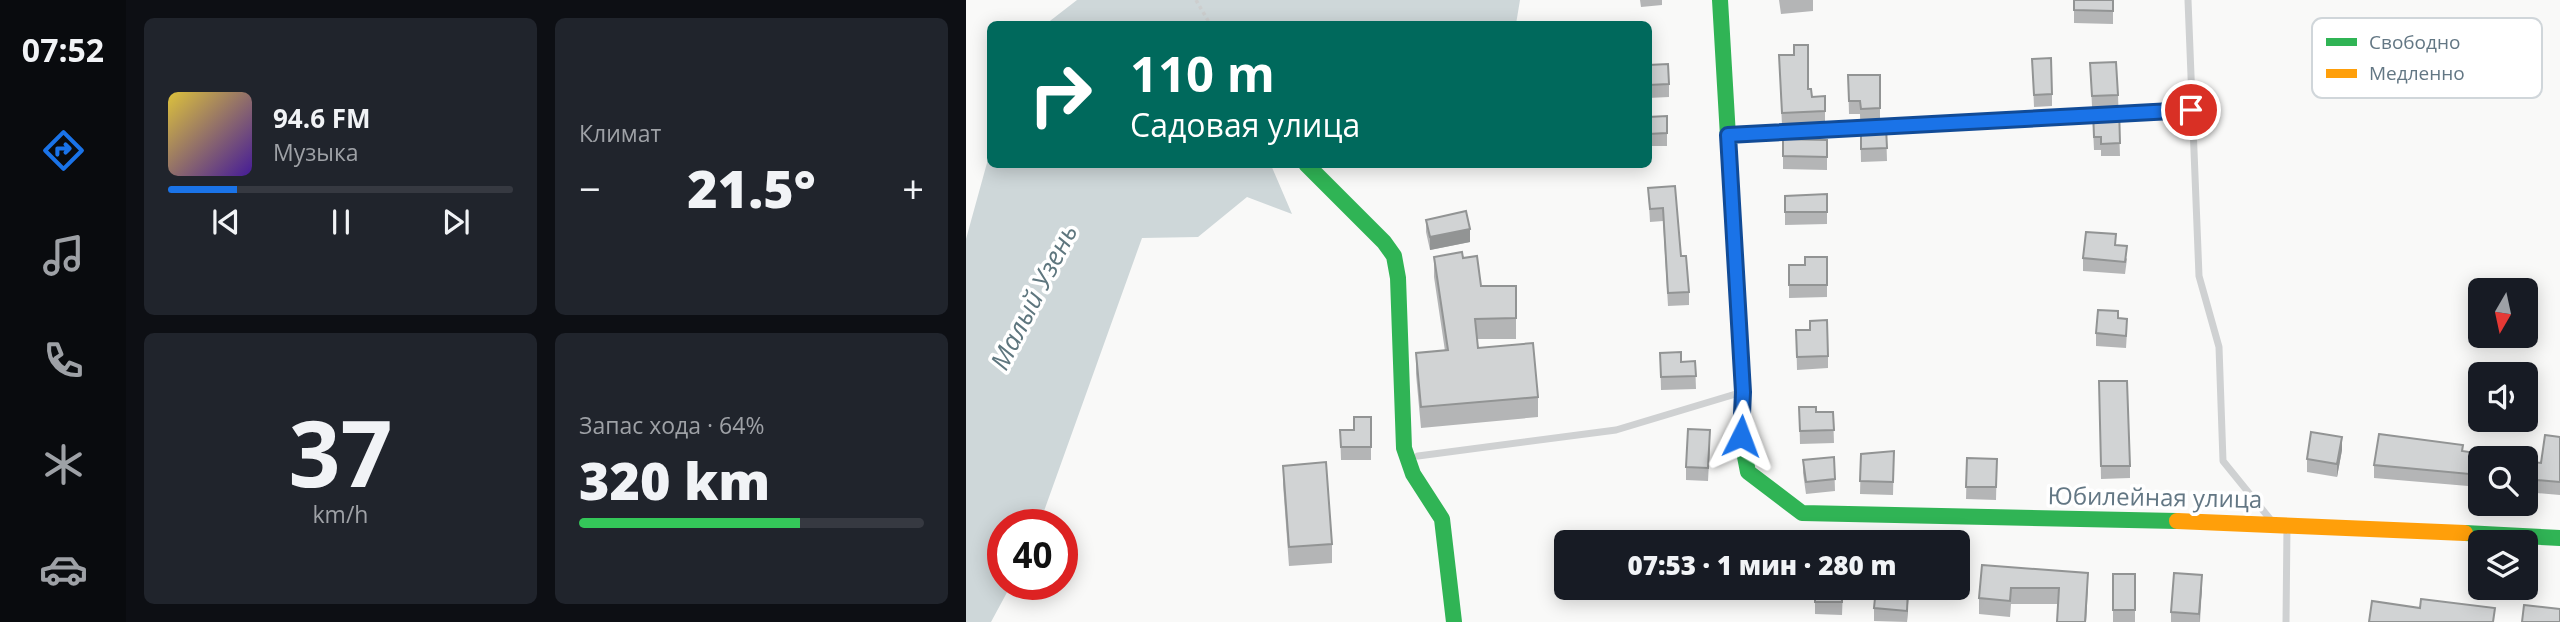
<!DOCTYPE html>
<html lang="ru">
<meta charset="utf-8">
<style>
body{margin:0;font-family:"Open Sans",sans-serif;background:#20242c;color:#f1f3f6;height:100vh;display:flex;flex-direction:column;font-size:26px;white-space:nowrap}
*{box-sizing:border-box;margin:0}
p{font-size:23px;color:#9ea1a6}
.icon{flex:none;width:38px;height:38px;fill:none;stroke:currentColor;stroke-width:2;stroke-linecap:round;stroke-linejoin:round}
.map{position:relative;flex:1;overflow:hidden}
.panel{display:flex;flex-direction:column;gap:18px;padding:18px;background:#0d0f14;width:840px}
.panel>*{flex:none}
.guide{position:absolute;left:21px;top:21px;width:665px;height:147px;border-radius:10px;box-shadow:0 4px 18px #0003;background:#00695c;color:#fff;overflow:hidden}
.needle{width:46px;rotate:189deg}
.buttons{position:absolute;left:1502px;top:278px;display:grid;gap:14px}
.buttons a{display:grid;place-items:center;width:70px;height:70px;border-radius:10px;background:#171b24;box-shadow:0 4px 18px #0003;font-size:35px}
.speed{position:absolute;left:21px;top:509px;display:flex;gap:14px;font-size:35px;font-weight:700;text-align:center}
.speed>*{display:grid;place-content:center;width:91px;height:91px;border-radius:50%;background:#171b24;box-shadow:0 4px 18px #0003;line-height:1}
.speed .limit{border:10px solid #d22;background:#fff;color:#111}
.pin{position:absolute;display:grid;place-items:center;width:60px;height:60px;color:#fff;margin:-30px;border:4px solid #fff;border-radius:50%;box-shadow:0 2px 7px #0007}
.me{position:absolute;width:77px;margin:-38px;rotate:3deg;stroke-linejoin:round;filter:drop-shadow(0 0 5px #0008)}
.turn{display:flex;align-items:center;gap:24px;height:147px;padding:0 28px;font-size:32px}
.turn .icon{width:91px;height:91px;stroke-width:2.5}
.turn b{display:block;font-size:49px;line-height:60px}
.big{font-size:52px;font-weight:800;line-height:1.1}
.panel .tile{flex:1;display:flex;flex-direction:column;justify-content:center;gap:10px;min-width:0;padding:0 24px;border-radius:10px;background:#20242c}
.panel .dial{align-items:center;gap:0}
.dial b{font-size:91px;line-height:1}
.song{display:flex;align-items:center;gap:21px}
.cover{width:84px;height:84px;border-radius:10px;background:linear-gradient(135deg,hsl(50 70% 55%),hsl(260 70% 35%))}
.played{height:7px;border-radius:4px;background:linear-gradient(90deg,#1a73e8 20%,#363941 20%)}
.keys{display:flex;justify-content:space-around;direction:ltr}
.heat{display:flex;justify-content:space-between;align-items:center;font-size:38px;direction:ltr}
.charge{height:10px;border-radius:5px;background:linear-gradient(90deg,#34c759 64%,#363941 0)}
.panel .tiles{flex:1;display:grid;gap:18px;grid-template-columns:repeat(2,1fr)}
.trip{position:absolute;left:588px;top:530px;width:416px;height:70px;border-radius:10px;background:#171b24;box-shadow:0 4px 18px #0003;font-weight:800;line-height:70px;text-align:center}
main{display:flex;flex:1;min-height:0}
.dock{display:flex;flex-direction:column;width:126px;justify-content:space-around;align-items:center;background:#090b0e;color:#9ea1a6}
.dock .icon{width:49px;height:49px}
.dock .selected{color:#1a73e8}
.dock b{font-size:32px;color:#f1f3f6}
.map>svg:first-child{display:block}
.water{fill:#ced7d9}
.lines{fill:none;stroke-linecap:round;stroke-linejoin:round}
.path{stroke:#cdcece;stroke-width:3.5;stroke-dasharray:3.5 3.5;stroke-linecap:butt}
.lane{stroke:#cfd1d2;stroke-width:7}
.fast{stroke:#30b455;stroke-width:16}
.slow{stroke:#ff9f0a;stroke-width:16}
.wall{fill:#b4b5b6}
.shaded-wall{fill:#929494}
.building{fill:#d1d3d4;stroke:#929494;stroke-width:2}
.route-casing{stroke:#114b97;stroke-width:18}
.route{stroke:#1a73e8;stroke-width:12}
.labels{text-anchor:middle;stroke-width:7;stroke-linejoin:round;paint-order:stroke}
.street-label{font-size:24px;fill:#637784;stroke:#fff}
.water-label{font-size:26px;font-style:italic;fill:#5e767e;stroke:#fff}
.key{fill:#fff;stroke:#d0d6da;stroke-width:2}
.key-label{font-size:19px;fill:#637784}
</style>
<main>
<nav class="dock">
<b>07:52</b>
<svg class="icon selected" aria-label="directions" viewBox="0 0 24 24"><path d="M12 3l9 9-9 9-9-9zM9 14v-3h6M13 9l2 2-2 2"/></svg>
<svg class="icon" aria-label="music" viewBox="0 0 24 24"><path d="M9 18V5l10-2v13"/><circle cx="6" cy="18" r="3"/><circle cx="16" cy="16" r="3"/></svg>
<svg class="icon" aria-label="phone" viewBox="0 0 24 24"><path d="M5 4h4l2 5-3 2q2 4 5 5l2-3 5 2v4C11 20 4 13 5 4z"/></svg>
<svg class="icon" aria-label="climate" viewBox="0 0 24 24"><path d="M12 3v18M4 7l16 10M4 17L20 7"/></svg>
<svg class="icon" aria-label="car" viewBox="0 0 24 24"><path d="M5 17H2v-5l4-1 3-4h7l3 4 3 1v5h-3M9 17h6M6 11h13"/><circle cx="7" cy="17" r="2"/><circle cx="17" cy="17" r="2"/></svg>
</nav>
<section class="panel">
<div class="tiles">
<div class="tile">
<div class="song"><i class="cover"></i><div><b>94.6 FM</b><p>Музыка</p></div></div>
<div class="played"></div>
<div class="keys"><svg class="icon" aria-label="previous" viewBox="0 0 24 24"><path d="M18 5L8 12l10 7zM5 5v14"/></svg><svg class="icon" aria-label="pause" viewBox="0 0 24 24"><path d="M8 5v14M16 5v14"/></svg><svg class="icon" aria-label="next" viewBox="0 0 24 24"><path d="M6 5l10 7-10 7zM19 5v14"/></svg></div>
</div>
<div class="tile"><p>Климат</p>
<div class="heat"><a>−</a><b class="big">21.5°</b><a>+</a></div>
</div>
<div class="tile dial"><b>37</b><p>km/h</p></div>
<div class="tile"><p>Запас хода · 64%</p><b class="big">320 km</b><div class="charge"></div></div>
</div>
</section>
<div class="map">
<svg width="1594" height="622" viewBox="0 0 1594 622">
<rect width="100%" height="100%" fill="#f9f9f8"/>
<path class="water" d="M 111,0 L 554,0 L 550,24 L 80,24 Z
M 24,152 L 24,164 L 305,165 L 326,214 L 281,197 L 232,237 L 176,238 L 73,525 L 37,525 L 37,584 L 45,585 L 25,622 L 0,622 L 0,239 Z"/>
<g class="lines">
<path class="path" d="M 230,0 L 244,24"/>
<path class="lane" d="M 1222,0 L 1233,276 L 1253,347 L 1257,461 L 1304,519
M 1145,114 L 1225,110
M 764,135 L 1133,115
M 452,456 L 650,430 L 773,393
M 1320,622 L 1321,525"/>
<path class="fast" d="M 754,0 L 777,392 L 775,436 L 782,472 L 836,513 L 1211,521
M 340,164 L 418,242 L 428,256 L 432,278 L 438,448 L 447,474 L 476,519 L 488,622
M 1499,533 L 1594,538"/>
<path class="slow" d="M 1211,521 L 1499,533"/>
</g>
<path class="wall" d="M 674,0 L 696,0 L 696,5 L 675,7 Z
M 813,0 L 847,0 L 847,11 L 815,14 Z
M 1108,0 L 1147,0 L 1147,24 L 1108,23 Z
M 813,55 L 842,89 L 846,97 L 859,96 L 859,124 L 816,126 Z
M 1066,59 L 1086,94 L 1086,106 L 1068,107 Z
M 1124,63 L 1152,95 L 1154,156 L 1135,156 L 1135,150 L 1128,150 Z
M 682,65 L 703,84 L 703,97 L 682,98 Z
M 882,75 L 914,75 L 914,127 L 920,127 L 921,161 L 895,162 L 894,114 L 883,114 Z
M 701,116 L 701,146 L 682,146 L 682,117 Z
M 817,139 L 861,140 L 861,170 L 817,169 Z
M 709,186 L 715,256 L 723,292 L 723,305 L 702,306 L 697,221 L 684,222 L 682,188 Z
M 861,194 L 861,224 L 819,225 L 819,196 Z
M 460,220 L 504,242 L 464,250 L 460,232 Z
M 1150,245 L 1161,259 L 1159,274 L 1117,271 L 1117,258 Z
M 468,257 L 497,258 L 515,286 L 550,286 L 550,339 L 511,339 L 512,348 L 572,397 L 572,417 L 455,428 L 450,374 L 450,353 L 479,351 L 468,277 Z
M 861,257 L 861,297 L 823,298 L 823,265 L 839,265 Z
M 1152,318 L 1161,332 L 1160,348 L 1130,346 L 1130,333 Z
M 830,330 L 862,356 L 862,368 L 831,370 Z
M 694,353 L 715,362 L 729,361 L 730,389 L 695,390 Z
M 1133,381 L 1164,466 L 1164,478 L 1135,479 Z
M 833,407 L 850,412 L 867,412 L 868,443 L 834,444 Z
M 405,417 L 405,460 L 375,460 L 374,430 L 388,430 Z
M 1594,437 L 1594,495 L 1559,492 L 1559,461 L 1575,463 Z
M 744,443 L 742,481 L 720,480 L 720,467 Z
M 1376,450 L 1371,477 L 1341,472 L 1341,459 Z
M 928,451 L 927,495 L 894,494 L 895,454 Z
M 1497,452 L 1514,458 L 1514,487 L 1408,478 L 1408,465 Z
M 868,457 L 869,491 L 840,494 L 837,473 L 837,460 Z
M 1001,458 L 1031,459 L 1030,500 L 1000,499 Z
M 317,466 L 366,544 L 366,563 L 323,566 L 317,484 Z
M 1016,565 L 1122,589 L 1120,622 L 1091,622 L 1092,604 L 1045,604 L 1044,617 L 1013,614 L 1013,598 Z
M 1147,574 L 1169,574 L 1169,622 L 1147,622 Z
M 849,588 L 877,588 L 876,615 L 849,614 Z
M 943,588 L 941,622 L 908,621 L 908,608 Z
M 1236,588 L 1234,622 L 1205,622 L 1205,612 Z"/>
<path class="shaded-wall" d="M 504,229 L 504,242 L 464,250 L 464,237 Z
M 1376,437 L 1376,450 L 1371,477 L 1371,464 Z
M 1122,573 L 1120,622 L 1119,622 Z
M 1236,575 L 1236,588 L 1233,622 L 1233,614 Z
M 942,588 L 943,588 L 941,622 L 941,611 Z"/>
<path class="building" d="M 1108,0 L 1147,0 L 1147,11 L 1108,10 Z
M 828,45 L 842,45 L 842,89 L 845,89 L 846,97 L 859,96 L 859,111 L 816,113 L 813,55 L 828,55 Z
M 1085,58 L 1086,94 L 1068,95 L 1066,59 Z
M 1150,62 L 1152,95 L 1126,96 L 1124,63 Z
M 702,64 L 703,84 L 682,85 L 682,65 Z
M 882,75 L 914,75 L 914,108 L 895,109 L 894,101 L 883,101 Z
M 1153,107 L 1154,143 L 1135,144 L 1135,137 L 1128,137 L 1127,109 Z
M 701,116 L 701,133 L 682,134 L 682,117 Z
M 914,120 L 914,127 L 920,127 L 921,148 L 895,149 L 895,121 Z
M 817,139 L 861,140 L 861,157 L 817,156 Z
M 709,186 L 715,256 L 720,256 L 723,292 L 702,293 L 697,208 L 684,209 L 682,188 Z
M 861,194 L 861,212 L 819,212 L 819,196 Z
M 500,211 L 504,229 L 464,237 L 460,220 Z
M 1120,232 L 1150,234 L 1149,245 L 1161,246 L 1159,262 L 1117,258 Z
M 496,252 L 497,258 L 511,256 L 515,286 L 550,286 L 550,318 L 509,319 L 512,348 L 567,343 L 572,397 L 455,407 L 450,353 L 482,350 L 468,257 Z
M 839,257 L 861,257 L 861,285 L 823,285 L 823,265 L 839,265 Z
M 1132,310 L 1152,311 L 1152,318 L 1161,319 L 1160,336 L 1130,333 Z
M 861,320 L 862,356 L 831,357 L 830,330 L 844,330 L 844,321 Z
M 715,352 L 715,362 L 729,361 L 730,376 L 695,377 L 694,353 Z
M 1133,381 L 1161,381 L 1164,466 L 1135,466 Z
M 833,407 L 850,407 L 850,412 L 867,412 L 868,430 L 834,431 Z
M 388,417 L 405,417 L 405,447 L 375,447 L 374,430 L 388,430 Z
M 722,429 L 744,430 L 742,468 L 720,467 Z
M 1345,432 L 1376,437 L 1371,464 L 1341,459 Z
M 1413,434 L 1497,445 L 1496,451 L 1544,458 L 1514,458 L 1514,475 L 1408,465 Z
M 1579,435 L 1594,437 L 1594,482 L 1559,479 L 1559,461 L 1575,463 Z
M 928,451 L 927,482 L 894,481 L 895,454 Z
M 868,457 L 869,479 L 840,482 L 837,460 Z
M 1001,458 L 1031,459 L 1030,487 L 1000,487 Z
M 360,462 L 366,544 L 323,547 L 317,466 Z
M 1016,565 L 1122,573 L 1119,622 L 1091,622 L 1093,588 L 1045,588 L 1044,601 L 1013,598 Z
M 1208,573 L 1236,575 L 1233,614 L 1205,612 Z
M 1147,574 L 1169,574 L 1169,610 L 1147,610 Z
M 849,588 L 876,588 L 876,602 L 849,602 Z
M 910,588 L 942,588 L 941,611 L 908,608 Z
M 1455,599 L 1529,608 L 1527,622 L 1403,622 L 1406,601 L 1454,608 Z
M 1558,605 L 1594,609 L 1594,622 L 1556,622 Z"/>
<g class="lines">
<g class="route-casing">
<path id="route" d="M 775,436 L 777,392 L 762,135 L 1225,110"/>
</g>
<use href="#route" class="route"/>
</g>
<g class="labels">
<g class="street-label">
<text transform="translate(1189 498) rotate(1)" y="8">Юбилейная улица</text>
</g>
<g class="water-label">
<text transform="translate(68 297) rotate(-63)" y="9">Малый Узень</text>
</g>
</g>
<rect x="1346" y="18" width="230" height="80" rx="10" class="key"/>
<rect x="1360" y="38" width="31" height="8" fill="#30b455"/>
<rect x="1360" y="69" width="31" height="9" fill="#ff9f0a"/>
<g class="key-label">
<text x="1403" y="49">Свободно</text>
<text x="1403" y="80">Медленно</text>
</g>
</svg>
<div class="buttons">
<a><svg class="needle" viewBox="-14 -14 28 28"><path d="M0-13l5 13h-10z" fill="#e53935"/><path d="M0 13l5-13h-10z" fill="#9ea1a6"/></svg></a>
<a><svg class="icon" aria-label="sound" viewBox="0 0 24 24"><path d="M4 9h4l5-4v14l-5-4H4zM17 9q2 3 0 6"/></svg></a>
<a><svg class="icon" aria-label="search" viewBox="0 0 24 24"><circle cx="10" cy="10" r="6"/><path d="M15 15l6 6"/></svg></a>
<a><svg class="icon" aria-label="layers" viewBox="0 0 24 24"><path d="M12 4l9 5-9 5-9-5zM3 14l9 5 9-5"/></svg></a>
</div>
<div class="speed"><div class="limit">40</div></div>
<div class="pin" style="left:1225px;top:110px;background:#d93025"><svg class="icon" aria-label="arrive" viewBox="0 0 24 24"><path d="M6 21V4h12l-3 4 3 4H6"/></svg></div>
<svg class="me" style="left:775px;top:436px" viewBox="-20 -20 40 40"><path d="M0-17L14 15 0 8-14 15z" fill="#1a73e8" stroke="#fff" stroke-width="4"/></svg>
<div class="trip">07:53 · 1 мин · 280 m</div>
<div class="guide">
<div class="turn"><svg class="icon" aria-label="right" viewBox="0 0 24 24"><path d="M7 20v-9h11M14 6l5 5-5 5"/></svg><div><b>110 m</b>Садовая улица</div></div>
</div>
</div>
</main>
